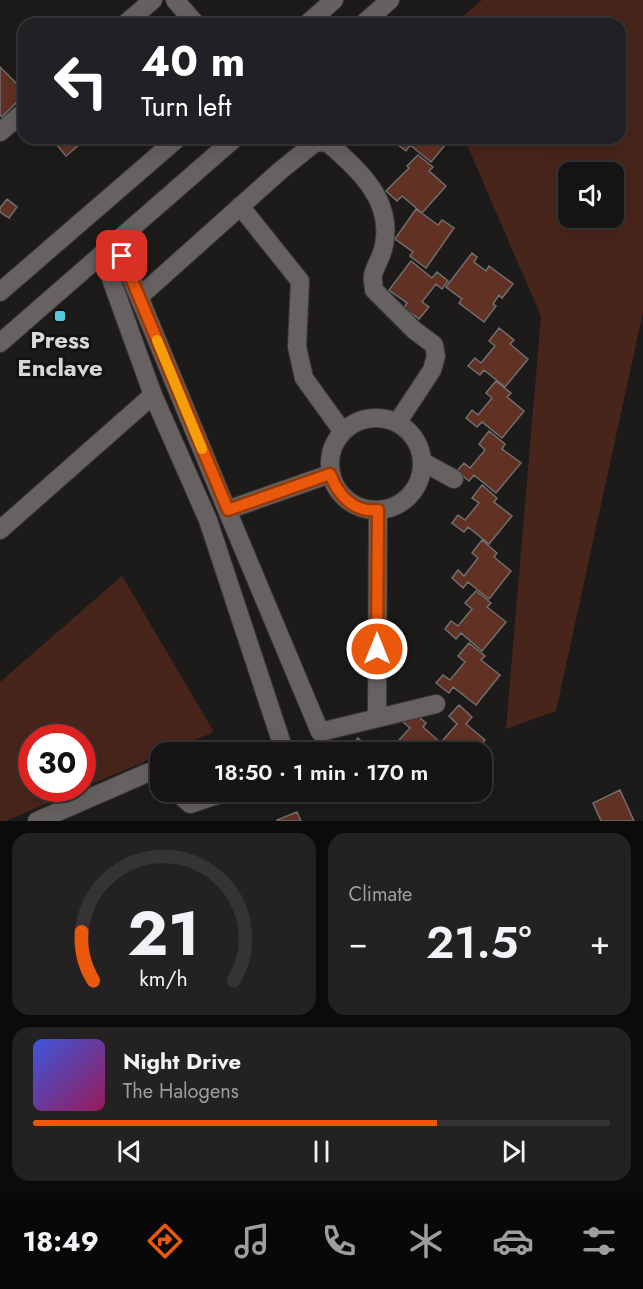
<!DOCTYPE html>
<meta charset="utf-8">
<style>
body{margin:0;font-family:Jost,sans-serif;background:#232122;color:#f1f3f6;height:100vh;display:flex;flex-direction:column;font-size:22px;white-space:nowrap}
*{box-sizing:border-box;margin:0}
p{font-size:20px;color:#9e9ea0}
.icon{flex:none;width:33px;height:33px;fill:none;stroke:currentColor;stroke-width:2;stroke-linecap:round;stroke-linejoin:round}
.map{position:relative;height:821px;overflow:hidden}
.side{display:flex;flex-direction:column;gap:12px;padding:12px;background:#0c0b0b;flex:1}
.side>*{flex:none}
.guide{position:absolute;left:18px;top:18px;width:608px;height:126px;border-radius:18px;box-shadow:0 6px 24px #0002,0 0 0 2px #353334;background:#202124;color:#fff;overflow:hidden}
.tools{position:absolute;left:558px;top:162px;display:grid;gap:12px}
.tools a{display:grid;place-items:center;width:66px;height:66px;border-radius:12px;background:#161414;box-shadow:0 6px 24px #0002,0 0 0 2px #353334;font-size:30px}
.speed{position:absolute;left:18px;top:724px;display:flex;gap:12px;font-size:30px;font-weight:700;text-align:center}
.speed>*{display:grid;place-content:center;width:78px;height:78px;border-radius:50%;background:#161414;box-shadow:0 6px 24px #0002,0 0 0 2px #353334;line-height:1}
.speed .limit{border:9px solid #d22;background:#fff;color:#111}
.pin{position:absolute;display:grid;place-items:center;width:51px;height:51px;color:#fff;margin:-26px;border-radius:12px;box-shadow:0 3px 9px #0006}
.me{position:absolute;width:66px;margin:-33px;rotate:0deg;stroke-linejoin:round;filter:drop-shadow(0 0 4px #0008)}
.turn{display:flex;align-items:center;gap:21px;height:126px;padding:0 24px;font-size:27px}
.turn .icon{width:78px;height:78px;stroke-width:2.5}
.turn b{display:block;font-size:42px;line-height:51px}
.big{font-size:45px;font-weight:600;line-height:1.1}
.side .card{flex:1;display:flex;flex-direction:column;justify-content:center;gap:9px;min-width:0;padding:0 21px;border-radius:18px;background:#232122}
.side .dial{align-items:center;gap:0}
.dial svg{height:156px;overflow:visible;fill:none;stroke:#353334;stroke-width:7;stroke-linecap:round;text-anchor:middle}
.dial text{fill:#f1f3f6;stroke:none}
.song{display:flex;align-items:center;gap:18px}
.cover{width:72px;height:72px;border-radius:9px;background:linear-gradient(135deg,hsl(230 70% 55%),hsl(330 70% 35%))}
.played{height:6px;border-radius:3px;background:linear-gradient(90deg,#ea580c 70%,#353334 70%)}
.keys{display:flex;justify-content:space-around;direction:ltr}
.heat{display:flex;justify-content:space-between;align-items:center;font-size:33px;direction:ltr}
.side .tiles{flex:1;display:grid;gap:12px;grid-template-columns:1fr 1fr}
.card:last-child{grid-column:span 2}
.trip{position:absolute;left:150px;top:742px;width:342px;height:60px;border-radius:18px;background:#161414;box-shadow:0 6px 24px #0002,0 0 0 2px #353334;font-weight:600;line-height:60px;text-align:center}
.menu{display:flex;height:96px;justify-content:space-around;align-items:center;background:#090808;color:#9e9ea0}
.menu .icon{width:42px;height:42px}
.menu .selected{color:#ea580c}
.menu b{font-size:27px;color:#f1f3f6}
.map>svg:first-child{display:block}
.green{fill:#48251b;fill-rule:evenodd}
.building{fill:#613124;stroke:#726f6e;stroke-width:1.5}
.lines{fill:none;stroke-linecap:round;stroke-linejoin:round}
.street-casing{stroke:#3a3838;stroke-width:20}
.secondary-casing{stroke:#3a3838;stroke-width:20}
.street{stroke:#656261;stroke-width:18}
.secondary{stroke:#656261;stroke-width:18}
.route-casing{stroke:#983908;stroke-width:15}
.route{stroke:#ea580c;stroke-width:10}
.slow{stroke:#f59e0b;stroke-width:10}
.poi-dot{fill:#53cadc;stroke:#141211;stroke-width:2}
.labels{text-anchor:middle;stroke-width:6;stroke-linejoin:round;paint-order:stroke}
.poi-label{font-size:24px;font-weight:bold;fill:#d9d7d7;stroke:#141211}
</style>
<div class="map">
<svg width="643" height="821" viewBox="0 0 643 821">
<rect width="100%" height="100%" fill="#1d1b1a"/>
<path class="green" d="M 482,0 L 643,0 L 643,312 L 556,711 L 506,729 L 541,316 L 464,138 L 620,138 L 620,24 L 453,24 ZM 614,172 L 614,218 L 568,218 L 568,172 Z
M 122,576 L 214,732 L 165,753 L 160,753 L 160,755 L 83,788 L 82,738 L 32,738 L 32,789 L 81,789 L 6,821 L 0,821 L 0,682 Z"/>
<path class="building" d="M 0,67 L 24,91 L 24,95 L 2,117 L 0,115 Z
M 51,138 L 73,138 L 79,145 L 66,156 Z
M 397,138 L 407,139 L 451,138 L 431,162 L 410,145 L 406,151 L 394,142 Z
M 418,155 L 433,167 L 429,171 L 446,186 L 422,213 L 402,196 L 397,201 L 386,191 L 409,168 L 407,166 Z
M 7,199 L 17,207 L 9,218 L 0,212 L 0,208 Z
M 416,209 L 438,225 L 442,220 L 454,228 L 426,268 L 410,256 L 413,252 L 395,239 Z
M 472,253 L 477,257 L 474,262 L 486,271 L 489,266 L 513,284 L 502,298 L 499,295 L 493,304 L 496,306 L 484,322 L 459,303 L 462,299 L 446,287 Z
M 411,261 L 432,278 L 437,272 L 448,281 L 442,289 L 436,284 L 422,302 L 429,307 L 419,319 L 404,308 L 407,303 L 389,290 Z
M 499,328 L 514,340 L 510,344 L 528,359 L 505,387 L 484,370 L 480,375 L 468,366 L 475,358 L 481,363 L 495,346 L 489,341 Z
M 496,381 L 511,393 L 507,397 L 524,411 L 502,438 L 482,422 L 477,427 L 466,418 L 472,410 L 478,415 L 492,398 L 486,393 Z
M 489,431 L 505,444 L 502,449 L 521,463 L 496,493 L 474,475 L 469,481 L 457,471 L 464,463 L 470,468 L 485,450 L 479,444 Z
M 482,485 L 497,498 L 494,502 L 512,516 L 489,544 L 468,527 L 464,532 L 452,523 L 458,515 L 465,520 L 479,503 L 472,498 Z
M 482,540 L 497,553 L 494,557 L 511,571 L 489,599 L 468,582 L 463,588 L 452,578 L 458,570 L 464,576 L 478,558 L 472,553 Z
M 476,591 L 491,603 L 487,607 L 506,622 L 482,651 L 461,633 L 456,639 L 445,629 L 451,621 L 458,626 L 472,609 L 465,603 Z
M 469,643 L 485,656 L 481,660 L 500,675 L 476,705 L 453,687 L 449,693 L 436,683 L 443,675 L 450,680 L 465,662 L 458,656 Z
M 459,705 L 472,717 L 466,724 L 485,740 L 473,753 L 458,753 L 443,740 L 457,724 L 449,716 Z
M 412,711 L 426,723 L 423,727 L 441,743 L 432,753 L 401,753 L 397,750 L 393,753 L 390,750 L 410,728 L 403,722 Z
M 358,738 L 372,750 L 369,753 L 353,753 L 348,749 Z
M 620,790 L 634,821 L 601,821 L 593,803 Z
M 297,812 L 301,821 L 278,821 L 277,820 Z"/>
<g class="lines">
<g class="street-casing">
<path id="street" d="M 175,0 L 196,24
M 125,24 L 153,0
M 0,132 L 24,112
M 240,206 L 300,281 L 297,347 L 304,378 L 343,432
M 116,241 L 227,510 L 330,474
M 102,254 L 153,395 L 208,520 L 285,753
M 139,297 L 281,170 L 316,142 L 328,143 C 359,170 393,200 384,245 C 382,257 375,266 373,275 C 372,280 374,286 374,290 L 414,330 L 434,345 L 436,356 L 432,370 L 397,423
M330 464a46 46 0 1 1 92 0a46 46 0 1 1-92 0Z
M 423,462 L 454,479
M 227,510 L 320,732 L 436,704
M 0,530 L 153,395
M 377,718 L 378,510
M 177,792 L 190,804 L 226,792
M 37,821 L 147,773 L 155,771 L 160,775"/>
</g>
<g class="secondary-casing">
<path id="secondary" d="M 307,24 L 334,0
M 363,24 L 390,0
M 0,292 L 178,138
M 0,343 L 235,138"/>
</g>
<use href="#street" class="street"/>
<use href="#secondary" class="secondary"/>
</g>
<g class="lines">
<g class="route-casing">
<path id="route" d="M 122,256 L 228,510 L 330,474 C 338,495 354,513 378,510 L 377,649"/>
</g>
<use href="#route" class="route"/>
<path class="slow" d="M 157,340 L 202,449"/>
</g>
<rect class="poi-dot" x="54" y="310" width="12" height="12" rx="3"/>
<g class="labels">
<g class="poi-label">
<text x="60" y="348">Press<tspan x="60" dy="28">Enclave</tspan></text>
</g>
</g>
</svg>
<div class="tools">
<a><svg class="icon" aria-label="sound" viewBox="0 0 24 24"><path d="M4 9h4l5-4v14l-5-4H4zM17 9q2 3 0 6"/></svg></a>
</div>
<div class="speed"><div class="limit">30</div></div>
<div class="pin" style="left:122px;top:256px;background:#d93025"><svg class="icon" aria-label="arrive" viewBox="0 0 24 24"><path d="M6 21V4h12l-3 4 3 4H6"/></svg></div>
<svg class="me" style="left:377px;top:649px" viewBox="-20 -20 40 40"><circle r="17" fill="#ea580c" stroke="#fff" stroke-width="3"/><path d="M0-11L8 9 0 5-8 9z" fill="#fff"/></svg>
<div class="trip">18:50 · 1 min · 170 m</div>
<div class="guide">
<div class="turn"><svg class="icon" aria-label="left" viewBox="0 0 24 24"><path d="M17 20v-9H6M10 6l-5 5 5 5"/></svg><div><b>40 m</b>Turn left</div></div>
</div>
</div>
<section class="side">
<div class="tiles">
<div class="card dial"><svg viewBox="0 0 100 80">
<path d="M14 69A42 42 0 1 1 86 69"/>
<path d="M14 69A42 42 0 0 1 8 44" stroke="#ea580c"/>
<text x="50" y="56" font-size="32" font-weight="700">21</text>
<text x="50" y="72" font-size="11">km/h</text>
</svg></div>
<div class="card"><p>Climate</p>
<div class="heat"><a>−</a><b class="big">21.5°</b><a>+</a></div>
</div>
<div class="card">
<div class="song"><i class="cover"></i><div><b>Night Drive</b><p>The Halogens</p></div></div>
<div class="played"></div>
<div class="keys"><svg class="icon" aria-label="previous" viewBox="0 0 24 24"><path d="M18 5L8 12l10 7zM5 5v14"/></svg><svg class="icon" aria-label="pause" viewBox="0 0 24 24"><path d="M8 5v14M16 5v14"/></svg><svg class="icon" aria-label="next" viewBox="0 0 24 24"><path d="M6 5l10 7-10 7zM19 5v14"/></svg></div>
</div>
</div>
</section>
<nav class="menu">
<b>18:49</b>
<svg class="icon selected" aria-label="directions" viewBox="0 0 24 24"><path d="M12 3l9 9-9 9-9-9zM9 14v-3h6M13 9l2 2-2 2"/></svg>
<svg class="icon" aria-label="music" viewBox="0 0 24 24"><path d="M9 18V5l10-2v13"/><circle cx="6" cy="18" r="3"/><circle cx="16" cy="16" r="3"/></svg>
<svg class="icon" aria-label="phone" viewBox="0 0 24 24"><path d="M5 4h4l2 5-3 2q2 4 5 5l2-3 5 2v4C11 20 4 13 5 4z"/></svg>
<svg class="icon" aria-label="climate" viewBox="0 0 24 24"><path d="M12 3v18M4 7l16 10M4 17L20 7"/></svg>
<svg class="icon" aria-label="car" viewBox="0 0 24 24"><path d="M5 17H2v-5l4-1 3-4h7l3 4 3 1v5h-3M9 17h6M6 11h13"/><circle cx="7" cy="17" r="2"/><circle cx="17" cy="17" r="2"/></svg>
<svg class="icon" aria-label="filters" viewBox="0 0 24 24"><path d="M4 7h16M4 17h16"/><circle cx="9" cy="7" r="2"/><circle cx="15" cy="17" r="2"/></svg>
</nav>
